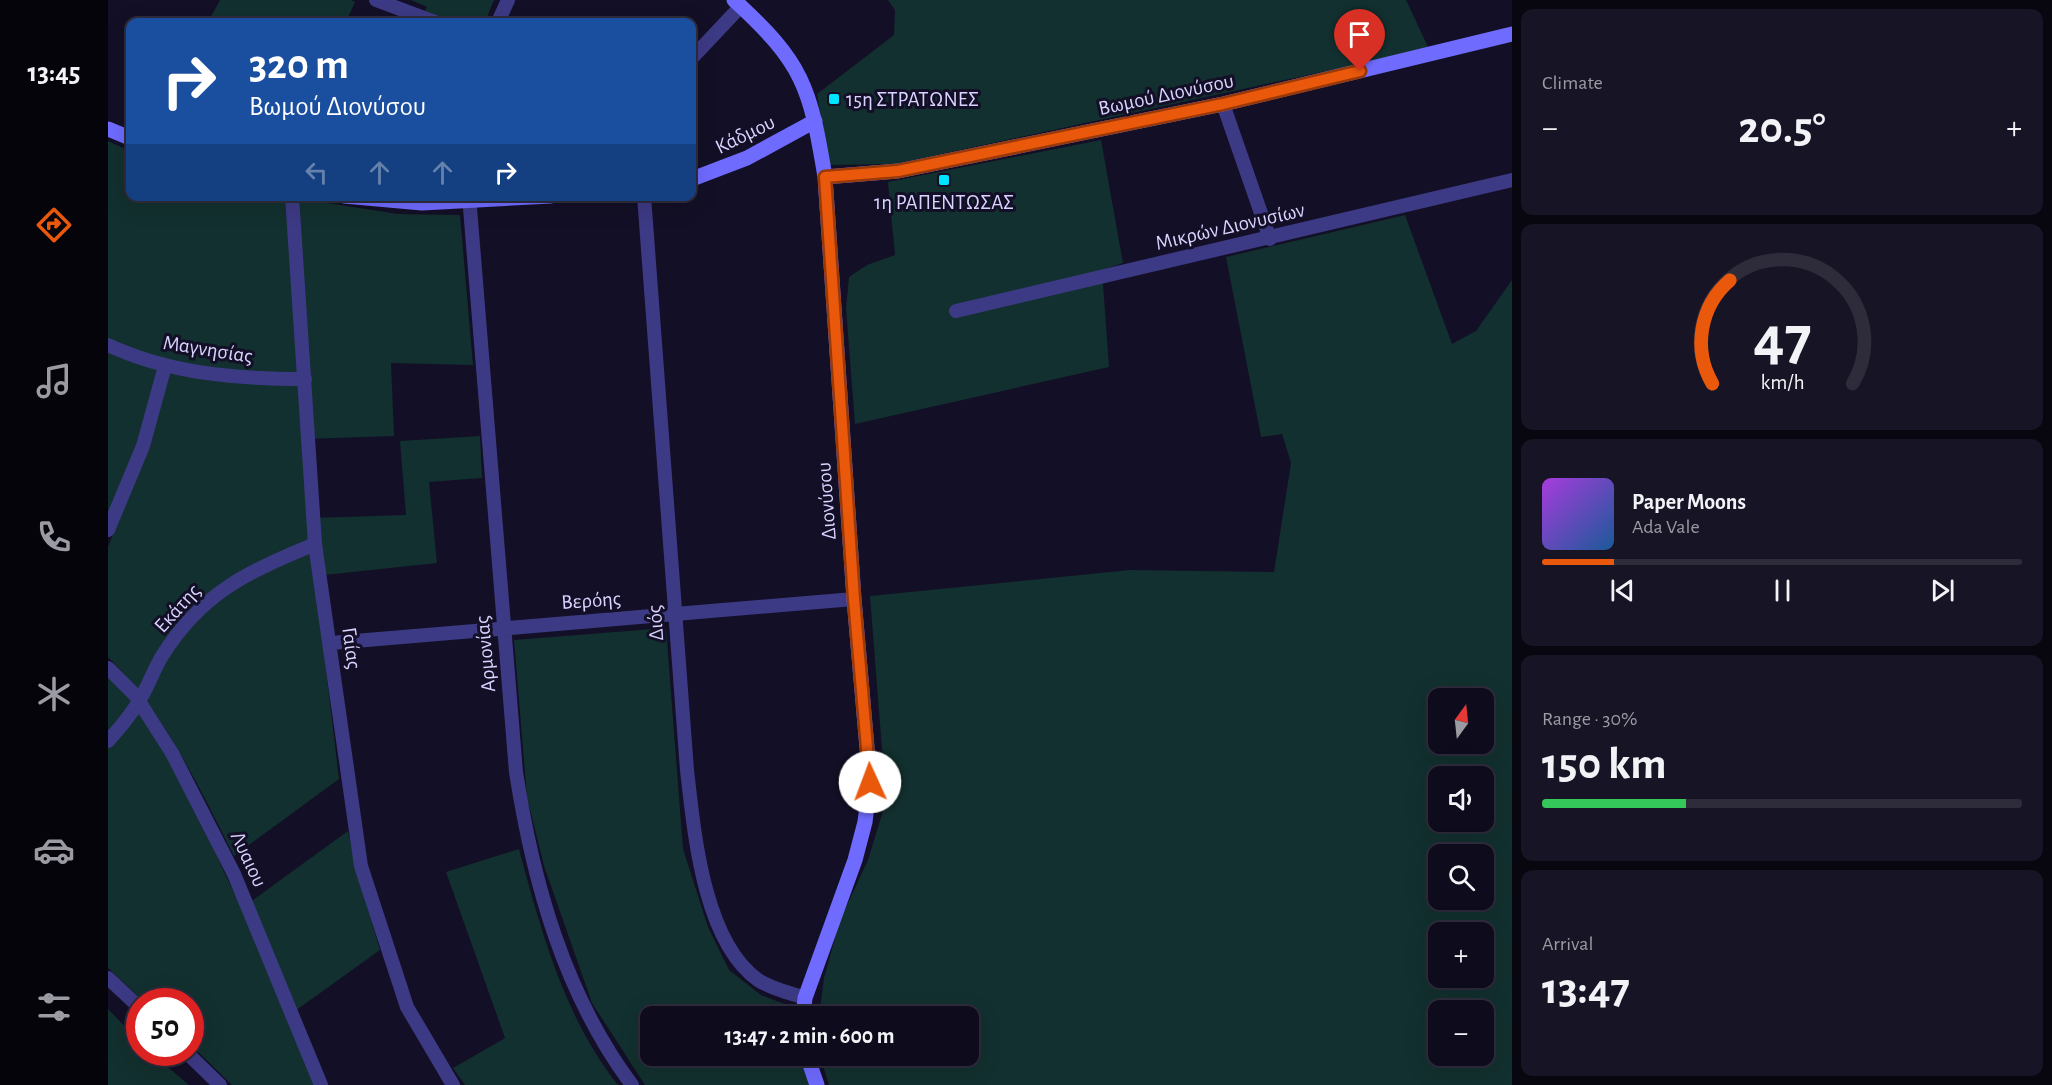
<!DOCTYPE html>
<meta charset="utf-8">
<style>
body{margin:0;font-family:"Alegreya Sans",sans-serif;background:#171425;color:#f1f3f6;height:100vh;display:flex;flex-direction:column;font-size:22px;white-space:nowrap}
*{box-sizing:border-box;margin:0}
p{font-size:20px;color:#9b9ba3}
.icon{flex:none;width:33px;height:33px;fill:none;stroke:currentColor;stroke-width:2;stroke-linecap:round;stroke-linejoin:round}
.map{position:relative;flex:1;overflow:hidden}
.drawer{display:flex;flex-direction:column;gap:9px;padding:9px;background:#08060f;width:540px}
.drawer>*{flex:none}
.banner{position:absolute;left:18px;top:18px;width:570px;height:183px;border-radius:12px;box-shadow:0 6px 24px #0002,0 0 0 2px #2e2b3b;background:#1a4fa0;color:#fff;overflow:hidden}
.needle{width:39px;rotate:15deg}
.fabs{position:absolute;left:1320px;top:688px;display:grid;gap:12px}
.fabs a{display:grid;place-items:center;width:66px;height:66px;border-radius:12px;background:#0e0b1c;box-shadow:0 6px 24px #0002,0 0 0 2px #2e2b3b;font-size:30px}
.speed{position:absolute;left:18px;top:988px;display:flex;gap:12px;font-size:30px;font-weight:700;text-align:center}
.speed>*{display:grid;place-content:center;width:78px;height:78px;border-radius:50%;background:#0e0b1c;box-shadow:0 6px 24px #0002,0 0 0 2px #2e2b3b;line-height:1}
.speed .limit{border:9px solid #d22;background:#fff;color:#111}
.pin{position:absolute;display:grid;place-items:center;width:51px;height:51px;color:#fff;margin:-62px -26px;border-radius:50% 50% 50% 0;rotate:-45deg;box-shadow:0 0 6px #0007}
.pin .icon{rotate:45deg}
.me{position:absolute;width:66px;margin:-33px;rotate:358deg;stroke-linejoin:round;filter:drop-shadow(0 0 4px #0008)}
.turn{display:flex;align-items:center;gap:21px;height:126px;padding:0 24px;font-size:27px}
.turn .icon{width:78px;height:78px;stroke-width:2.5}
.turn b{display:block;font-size:42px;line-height:51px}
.lanes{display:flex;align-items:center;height:57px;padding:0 24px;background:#0003;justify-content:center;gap:30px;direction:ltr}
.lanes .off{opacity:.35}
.big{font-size:45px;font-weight:700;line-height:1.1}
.drawer .tile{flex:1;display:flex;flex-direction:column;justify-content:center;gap:9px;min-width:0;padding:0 21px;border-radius:12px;background:#171425}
.drawer .dial{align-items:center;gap:0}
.dial svg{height:156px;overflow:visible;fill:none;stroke:#2e2b3b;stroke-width:7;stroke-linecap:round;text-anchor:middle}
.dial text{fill:#f1f3f6;stroke:none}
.song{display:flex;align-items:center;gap:18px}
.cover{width:72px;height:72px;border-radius:9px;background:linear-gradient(135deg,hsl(280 70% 55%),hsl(210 70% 35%))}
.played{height:6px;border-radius:3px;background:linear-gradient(90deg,#ea580c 15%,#2e2b3b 15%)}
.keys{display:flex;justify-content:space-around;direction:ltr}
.heat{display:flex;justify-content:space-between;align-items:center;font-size:33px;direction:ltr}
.charge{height:9px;border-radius:4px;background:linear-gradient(90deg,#34c759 30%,#2e2b3b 0)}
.trip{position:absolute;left:532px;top:1006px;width:339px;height:60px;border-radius:12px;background:#0e0b1c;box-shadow:0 6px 24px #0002,0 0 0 2px #2e2b3b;font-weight:700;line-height:60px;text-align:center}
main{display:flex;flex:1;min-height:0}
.tab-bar{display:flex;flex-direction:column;width:108px;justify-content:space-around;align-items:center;background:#06040b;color:#9b9ba3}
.tab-bar .icon{width:42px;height:42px}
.tab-bar .selected{color:#ea580c}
.tab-bar b{font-size:27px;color:#f1f3f6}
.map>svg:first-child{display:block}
.green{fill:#12302f;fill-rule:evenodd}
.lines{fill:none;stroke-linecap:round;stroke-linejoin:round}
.street{stroke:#3d3a85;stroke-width:14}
.secondary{stroke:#6f6bff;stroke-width:15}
.route-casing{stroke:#983908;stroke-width:15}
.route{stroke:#ea580c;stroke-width:10}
.poi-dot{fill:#00e5ff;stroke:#130f26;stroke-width:2}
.labels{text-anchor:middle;stroke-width:6;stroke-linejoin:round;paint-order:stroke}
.street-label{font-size:21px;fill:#d9d4ff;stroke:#130f26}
.poi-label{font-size:21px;fill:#d9d4ff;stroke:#130f26;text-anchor:start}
</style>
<main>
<nav class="tab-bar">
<b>13:45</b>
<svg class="icon selected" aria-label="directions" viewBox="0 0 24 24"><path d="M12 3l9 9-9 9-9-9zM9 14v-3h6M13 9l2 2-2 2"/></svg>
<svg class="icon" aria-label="music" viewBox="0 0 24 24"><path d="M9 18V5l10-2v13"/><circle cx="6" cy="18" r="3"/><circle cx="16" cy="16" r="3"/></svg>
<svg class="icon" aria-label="phone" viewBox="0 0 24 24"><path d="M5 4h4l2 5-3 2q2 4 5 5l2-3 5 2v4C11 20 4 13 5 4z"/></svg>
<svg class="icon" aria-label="climate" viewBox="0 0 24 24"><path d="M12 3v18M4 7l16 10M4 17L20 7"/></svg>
<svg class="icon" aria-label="car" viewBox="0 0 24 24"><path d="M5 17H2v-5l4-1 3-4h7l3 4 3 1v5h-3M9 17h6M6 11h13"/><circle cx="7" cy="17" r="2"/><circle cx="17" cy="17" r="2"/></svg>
<svg class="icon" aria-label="filters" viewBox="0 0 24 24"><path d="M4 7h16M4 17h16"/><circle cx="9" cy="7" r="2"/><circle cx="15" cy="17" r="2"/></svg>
</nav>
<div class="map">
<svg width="1404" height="1085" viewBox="0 0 1404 1085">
<rect width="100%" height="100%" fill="#130f26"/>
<path class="green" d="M 112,0 L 243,0 L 247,2 L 238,22 L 100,22 Z
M 303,0 L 386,0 L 377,22 L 311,22 L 319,7 Z
M 780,0 L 1298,0 L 1321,49 L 787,164 L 721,165 L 709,94 L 786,35 L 787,10 Z
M 993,140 L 1015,263 L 994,270 L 1001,367 L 747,424 L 738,308 L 741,277 L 759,265 L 787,255 L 780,182 Z
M 0,141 L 22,151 L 22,196 L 182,197 L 290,214 L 352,215 L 365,365 L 283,363 L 286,436 L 195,439 L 204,518 L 298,515 L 292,441 L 372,436 L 374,478 L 321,482 L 329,563 L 207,576 L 231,779 L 126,856 C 90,785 57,714 0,657 L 0,547 L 6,532 L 0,529 Z
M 1297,215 L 1344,344 L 1368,331 L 1404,280 L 1404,1085 L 721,1085 L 712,1056 L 861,1056 L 861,1017 L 711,1017 L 716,978 L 732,920 L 760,860 L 778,801 L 762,596 L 1022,570 L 1166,572 L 1183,463 L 1174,434 L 1153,437 L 1118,257 ZM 1330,699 L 1376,699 L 1376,744 L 1330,744 ZM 1330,777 L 1376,777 L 1376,822 L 1330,822 ZM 1330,855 L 1376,855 L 1376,900 L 1330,900 ZM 1330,933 L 1376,933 L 1376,978 L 1330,978 ZM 1330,1011 L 1376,1011 L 1376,1056 L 1330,1056 Z
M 558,628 L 575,849 L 600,927 L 621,970 L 653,995 L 690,1009 L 689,1017 L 543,1017 L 543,1056 L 689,1056 L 703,1085 L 537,1085 L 484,1003 L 436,866 L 419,797 L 406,640 Z
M 0,676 C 65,737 93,830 134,908 L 240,831 L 254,889 L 272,950 L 180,1016 L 206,1085 L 124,1085 L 83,1045 L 82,1002 L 36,1002 L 0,968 Z
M 411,849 C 433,931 456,1017 510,1085 L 357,1085 L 345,1068 L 397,1038 L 338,872 Z
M 0,1009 L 31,1041 L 32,1053 L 43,1053 L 81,1085 L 0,1085 Z"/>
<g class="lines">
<path class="street" d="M 268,0 L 327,22
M 390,22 L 400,0
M 584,58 L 633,6
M 1115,104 L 1162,239
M 184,196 L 207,544 L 253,866 L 299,1007 L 345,1085
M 361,196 L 408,772 C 425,882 456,994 524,1085
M 536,196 L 579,770 C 586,831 595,941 650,980 C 664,989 682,993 697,998
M 848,311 L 1404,180
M 0,345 C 63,374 129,379 197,379
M 0,530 L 35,446 L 57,366
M 223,643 L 746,599
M 0,668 L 27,695 L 64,753 L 126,874 L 213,1085
M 0,741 C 11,729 22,716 31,701 C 40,687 45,671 54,656 C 94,592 140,572 207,544
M 0,978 L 32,1008
M 79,1053 L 112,1085"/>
<path class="secondary" d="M 626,0 C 695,63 702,86 717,177 L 746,599 L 762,782 L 757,822 L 747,860 L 697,998 L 695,1017
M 0,129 L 22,138
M 717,177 L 790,171 L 1115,104 L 1404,34
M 584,179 L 639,158 L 707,121
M 236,196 L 314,203 L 443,196
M 699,1056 L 709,1085"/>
</g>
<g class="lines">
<g class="route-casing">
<path id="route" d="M 762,782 L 746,599 L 717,177 L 790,171 L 1115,104 L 1252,71"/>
</g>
<use href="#route" class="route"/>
</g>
<g class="poi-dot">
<rect x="720" y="93" width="12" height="12" rx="3"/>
<rect x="830" y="174" width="12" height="12" rx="3"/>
</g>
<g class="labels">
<g class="street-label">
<text transform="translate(1058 94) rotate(-12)" y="7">Βωμού Διονύσου</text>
<text transform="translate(637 134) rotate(-26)" y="7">Κάδμου</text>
<text transform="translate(1122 226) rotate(-13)" y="7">Μικρών Διονυσίων</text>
<text transform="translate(100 349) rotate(9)" y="7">Μαγνησίας</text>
<text transform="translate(718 501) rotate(-94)" y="7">Διονύσου</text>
<text transform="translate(483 600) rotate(-4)" y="7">Βερόης</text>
<text transform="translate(69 608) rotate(-48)" y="7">Εκάτης</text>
<text transform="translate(547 623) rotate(-94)" y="7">Διός</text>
<text transform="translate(244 648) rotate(82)" y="7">Γαίας</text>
<text transform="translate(377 654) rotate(-95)" y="7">Αρμονίας</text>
<text transform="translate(141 859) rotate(65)" y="7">Λυαιου</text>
</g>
<g class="poi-label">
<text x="738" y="106">15η ΣΤΡΑΤΩΝΕΣ</text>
<text x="836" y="209" text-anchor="middle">1η ΡΑΠΕΝΤΩΣΑΣ</text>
</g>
</g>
</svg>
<div class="fabs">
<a><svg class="needle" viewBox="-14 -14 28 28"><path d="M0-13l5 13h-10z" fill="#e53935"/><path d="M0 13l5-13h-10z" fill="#9b9ba3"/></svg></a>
<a><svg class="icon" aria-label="sound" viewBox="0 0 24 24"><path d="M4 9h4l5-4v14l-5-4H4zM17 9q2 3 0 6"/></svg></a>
<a><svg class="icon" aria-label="search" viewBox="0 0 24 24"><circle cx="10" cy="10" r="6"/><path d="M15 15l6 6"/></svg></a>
<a>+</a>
<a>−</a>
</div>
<div class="speed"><div class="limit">50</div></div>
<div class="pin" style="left:1252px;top:71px;background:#d93025"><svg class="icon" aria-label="arrive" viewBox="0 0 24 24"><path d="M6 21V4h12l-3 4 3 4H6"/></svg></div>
<svg class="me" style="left:762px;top:782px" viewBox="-20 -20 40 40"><circle r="19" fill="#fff"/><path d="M0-13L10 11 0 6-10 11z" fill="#ea580c"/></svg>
<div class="trip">13:47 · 2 min · 600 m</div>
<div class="banner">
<div class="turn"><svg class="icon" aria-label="right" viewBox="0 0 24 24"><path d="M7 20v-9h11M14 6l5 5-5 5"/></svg><div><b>320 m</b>Βωμού Διονύσου</div></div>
<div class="lanes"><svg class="icon off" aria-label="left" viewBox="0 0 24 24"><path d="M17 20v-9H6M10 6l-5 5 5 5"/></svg><svg class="icon off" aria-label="ahead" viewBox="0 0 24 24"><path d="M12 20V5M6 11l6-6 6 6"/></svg><svg class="icon off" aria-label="ahead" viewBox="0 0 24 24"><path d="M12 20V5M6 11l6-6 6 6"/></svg><svg class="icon" aria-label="right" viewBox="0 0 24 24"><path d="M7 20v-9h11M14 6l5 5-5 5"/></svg></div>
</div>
</div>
<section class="drawer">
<div class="tile"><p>Climate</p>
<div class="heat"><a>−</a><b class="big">20.5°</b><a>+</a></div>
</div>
<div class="tile dial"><svg viewBox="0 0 100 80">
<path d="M14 69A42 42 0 1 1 86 69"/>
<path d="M14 69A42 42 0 0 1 23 16" stroke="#ea580c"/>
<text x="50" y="56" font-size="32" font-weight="700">47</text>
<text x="50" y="72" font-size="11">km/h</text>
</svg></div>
<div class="tile">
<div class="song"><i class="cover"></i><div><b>Paper Moons</b><p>Ada Vale</p></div></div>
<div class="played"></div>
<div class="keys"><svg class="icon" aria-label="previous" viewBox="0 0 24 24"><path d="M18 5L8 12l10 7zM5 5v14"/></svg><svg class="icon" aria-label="pause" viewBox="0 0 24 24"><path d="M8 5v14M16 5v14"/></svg><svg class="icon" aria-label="next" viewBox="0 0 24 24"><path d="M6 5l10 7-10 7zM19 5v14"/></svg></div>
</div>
<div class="tile"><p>Range · 30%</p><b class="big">150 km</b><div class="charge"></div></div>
<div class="tile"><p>Arrival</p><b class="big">13:47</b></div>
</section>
</main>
